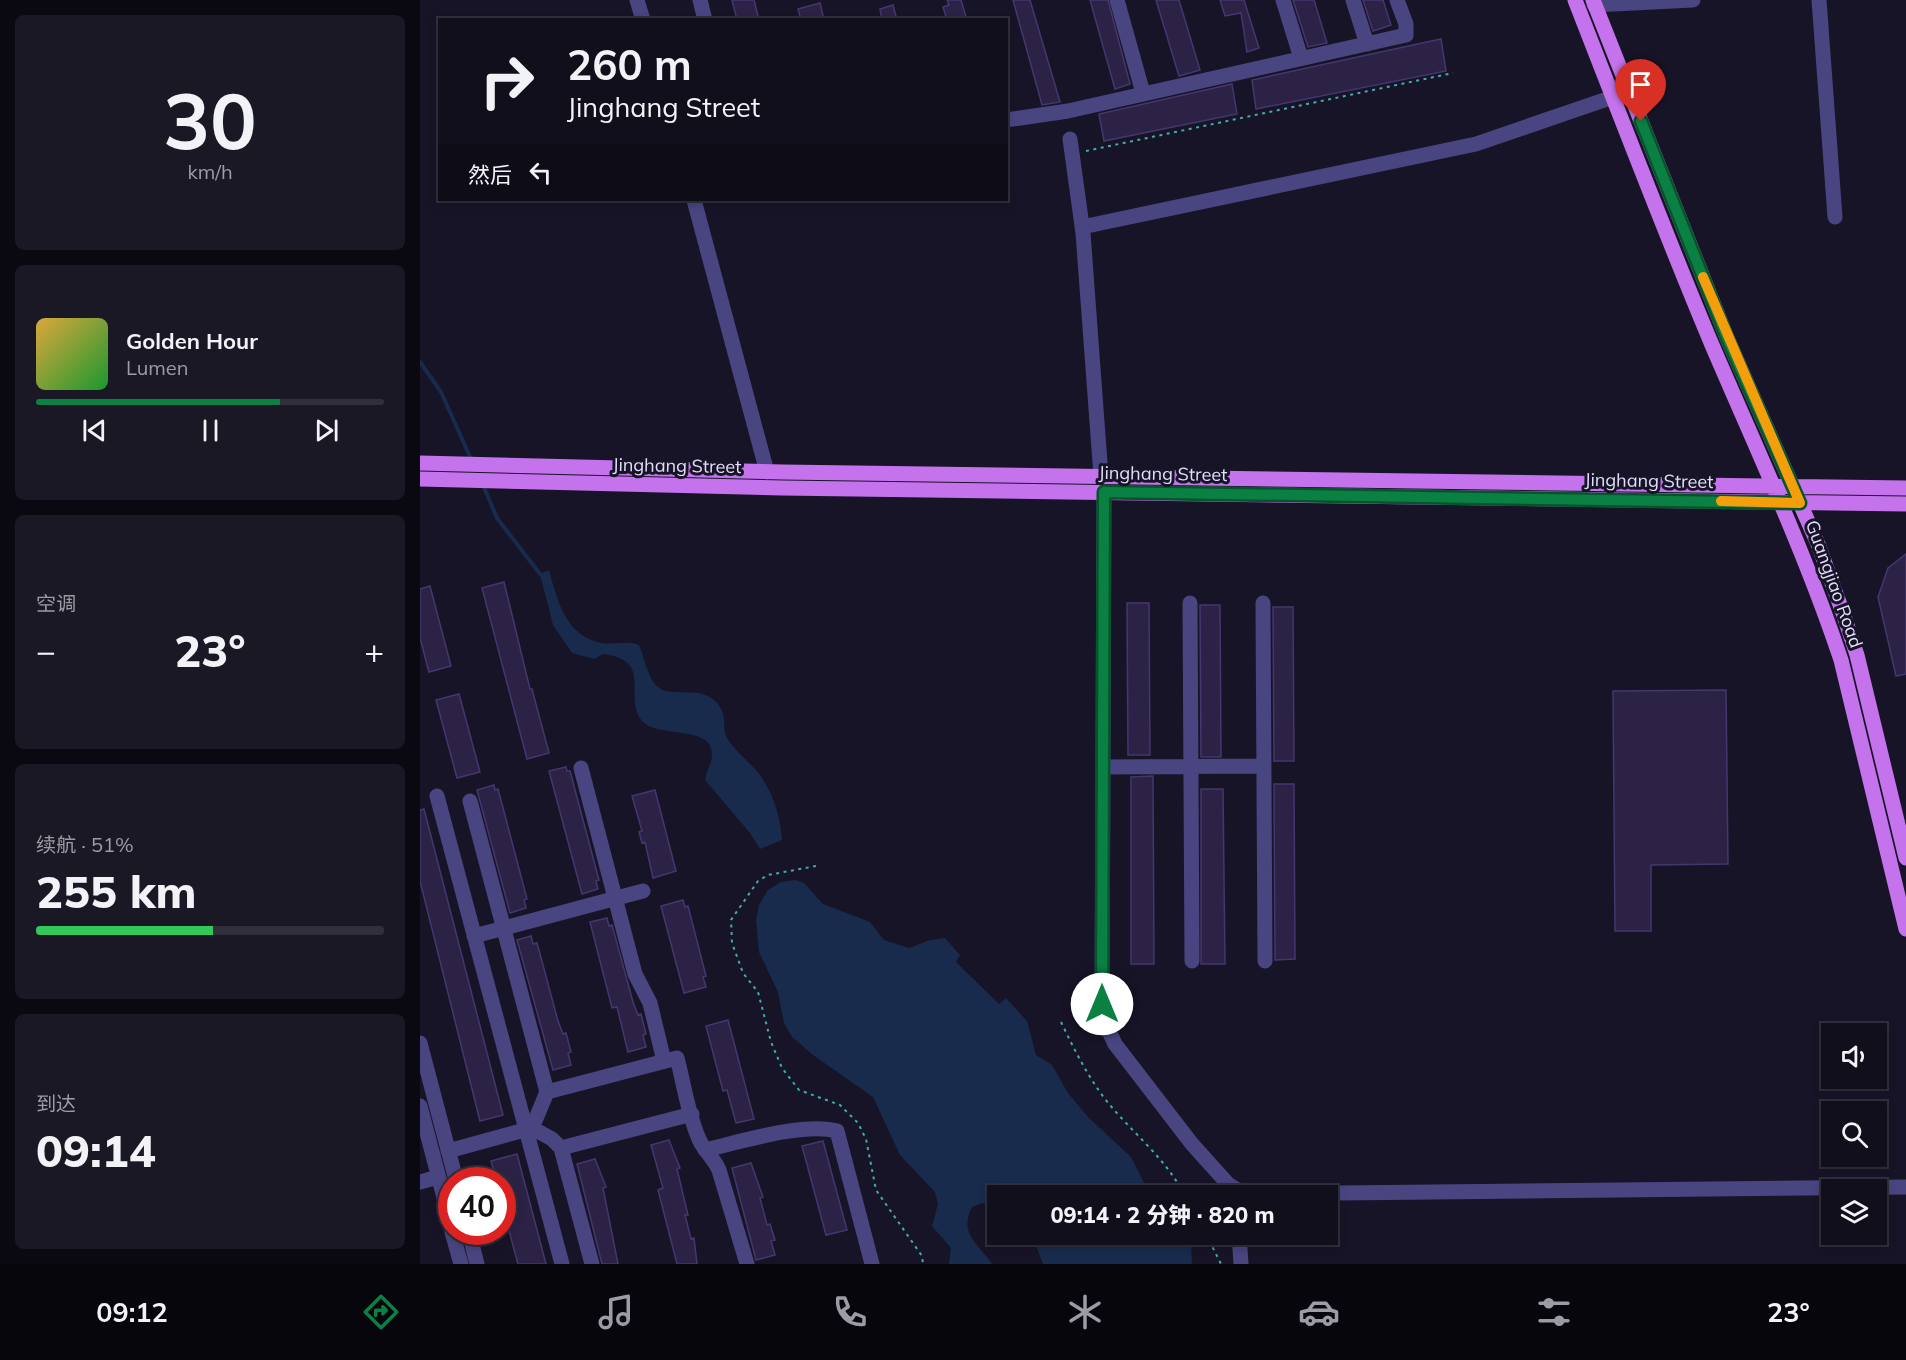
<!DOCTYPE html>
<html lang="zh">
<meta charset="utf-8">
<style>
body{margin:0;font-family:Mulish,"Noto Sans SC",sans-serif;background:#1b1826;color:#f1f3f6;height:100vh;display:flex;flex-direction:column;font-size:22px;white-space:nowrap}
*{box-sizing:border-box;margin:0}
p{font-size:20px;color:#9c9ca4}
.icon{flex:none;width:33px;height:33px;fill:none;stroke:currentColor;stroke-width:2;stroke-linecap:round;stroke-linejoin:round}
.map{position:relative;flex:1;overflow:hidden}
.side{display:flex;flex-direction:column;gap:15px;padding:15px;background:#0a0810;width:420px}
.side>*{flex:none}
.top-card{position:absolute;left:18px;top:18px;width:570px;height:183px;border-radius:0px;box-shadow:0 3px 9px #0003,0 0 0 2px #312f3b;background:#120f1d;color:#f1f3f6;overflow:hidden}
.buttons{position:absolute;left:1401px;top:1023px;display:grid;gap:12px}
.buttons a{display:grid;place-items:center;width:66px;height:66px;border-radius:0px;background:#120f1d;box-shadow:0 3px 9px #0003,0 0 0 2px #312f3b;font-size:30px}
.speed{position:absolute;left:18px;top:1167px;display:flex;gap:12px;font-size:30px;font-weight:700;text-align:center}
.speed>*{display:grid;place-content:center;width:78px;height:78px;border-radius:50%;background:#120f1d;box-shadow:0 3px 9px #0003,0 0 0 2px #312f3b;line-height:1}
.speed .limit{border:9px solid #d22;background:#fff;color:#111}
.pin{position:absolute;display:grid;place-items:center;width:51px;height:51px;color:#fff;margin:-62px -26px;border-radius:50% 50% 50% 0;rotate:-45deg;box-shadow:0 0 6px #0007}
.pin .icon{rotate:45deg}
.me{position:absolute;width:66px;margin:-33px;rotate:0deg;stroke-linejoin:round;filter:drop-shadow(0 0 4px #0008)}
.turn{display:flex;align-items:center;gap:21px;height:126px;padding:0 30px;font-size:27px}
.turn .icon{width:78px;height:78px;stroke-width:2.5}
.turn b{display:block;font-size:42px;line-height:51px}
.then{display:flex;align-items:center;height:57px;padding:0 30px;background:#0003;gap:12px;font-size:22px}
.big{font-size:45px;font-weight:800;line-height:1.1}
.side .tile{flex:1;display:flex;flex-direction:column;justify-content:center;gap:9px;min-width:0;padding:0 21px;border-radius:9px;background:#1b1826}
.side .dial{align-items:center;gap:0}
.dial b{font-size:78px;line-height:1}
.song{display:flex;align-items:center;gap:18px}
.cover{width:72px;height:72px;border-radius:9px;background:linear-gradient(135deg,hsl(40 70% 55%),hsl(130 70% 35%))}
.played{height:6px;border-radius:3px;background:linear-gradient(90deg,#0b8043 70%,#312f3b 70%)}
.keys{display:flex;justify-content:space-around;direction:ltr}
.heat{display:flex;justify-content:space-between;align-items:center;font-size:33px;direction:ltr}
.charge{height:9px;border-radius:4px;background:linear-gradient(90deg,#34c759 51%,#312f3b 0)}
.trip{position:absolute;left:567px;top:1185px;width:351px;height:60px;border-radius:0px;background:#120f1d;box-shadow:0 3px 9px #0003,0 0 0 2px #312f3b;font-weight:800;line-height:60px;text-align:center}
.dock{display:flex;height:96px;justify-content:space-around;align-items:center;background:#07060c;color:#9c9ca4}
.dock .icon{width:42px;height:42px}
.dock .active{color:#0b8043}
.dock b{font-size:27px;color:#f1f3f6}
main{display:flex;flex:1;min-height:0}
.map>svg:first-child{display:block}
.water{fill:#182b4c}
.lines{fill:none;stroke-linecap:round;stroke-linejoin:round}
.stream{stroke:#182b4c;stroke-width:4}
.building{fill:#2b2246;stroke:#44376e;stroke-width:1.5}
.path{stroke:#41acaa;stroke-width:2;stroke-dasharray:3 4.5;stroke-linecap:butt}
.minor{stroke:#494580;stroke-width:15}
.major{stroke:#c473ec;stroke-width:15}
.route-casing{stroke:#07532c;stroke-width:15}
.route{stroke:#0b8043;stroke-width:10}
.slow{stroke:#f59e0b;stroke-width:10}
.labels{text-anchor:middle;stroke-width:6;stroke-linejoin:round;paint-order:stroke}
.street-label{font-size:18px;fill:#e2defb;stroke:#181427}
</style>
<main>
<section class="side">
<div class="tile dial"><b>30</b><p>km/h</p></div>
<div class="tile">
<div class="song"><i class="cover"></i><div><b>Golden Hour</b><p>Lumen</p></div></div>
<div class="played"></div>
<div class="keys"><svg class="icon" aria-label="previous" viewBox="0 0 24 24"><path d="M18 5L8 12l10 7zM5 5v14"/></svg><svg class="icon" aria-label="pause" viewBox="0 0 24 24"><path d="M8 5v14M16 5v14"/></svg><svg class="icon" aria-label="next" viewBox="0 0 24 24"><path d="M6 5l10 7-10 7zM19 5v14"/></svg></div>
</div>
<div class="tile"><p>空调</p>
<div class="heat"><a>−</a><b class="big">23°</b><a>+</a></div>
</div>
<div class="tile"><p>续航 · 51%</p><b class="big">255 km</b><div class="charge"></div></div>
<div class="tile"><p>到达</p><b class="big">09:14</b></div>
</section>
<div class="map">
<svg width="1486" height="1264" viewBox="0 0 1486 1264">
<rect width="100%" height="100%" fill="#181427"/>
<path class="water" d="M 129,570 C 137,600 146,636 181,643 C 194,645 208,640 219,645 C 224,657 227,673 234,683 C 247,701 275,684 294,700 C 311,715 299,728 309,741 C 318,754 331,763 340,775 C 354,795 360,816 362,840 L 340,849 L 330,833 L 285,780 C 286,771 293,762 292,753 C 291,725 236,738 222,721 C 202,695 235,661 183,654 L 174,659 L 152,653 L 133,625 L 120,574 Z
M 375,880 L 384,883 L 403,904 L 450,922 L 464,940 L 489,948 L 510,940 L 525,938 L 540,955 L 536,962 L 579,1004 L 586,998 L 607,1021 L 616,1055 L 632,1065 L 648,1093 L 668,1117 L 711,1157 L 730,1195 L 578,1196 L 577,1204 L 562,1203 L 552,1207 C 538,1234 559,1244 572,1264 L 529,1264 L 531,1248 L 512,1226 L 518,1204 L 515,1192 L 480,1155 L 453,1097 L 393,1055 L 372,1037 L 364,1023 L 358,992 L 339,952 L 336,920 L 339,905 L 348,890 L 361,882 Z
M 612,1235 L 765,1235 L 771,1244 L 772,1264 L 623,1264 Z"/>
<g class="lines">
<path class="stream" d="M 0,362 L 21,392 L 51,459
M 63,485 L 77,518 L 120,574"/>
</g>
<path class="building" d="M 312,0 L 334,0 L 339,20 L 317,20 Z
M 527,0 L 541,0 L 547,20 L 527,20 L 523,7 L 529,5 Z
M 593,0 L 610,0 L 640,102 L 622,105 Z
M 670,0 L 688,0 L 710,84 L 695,89 Z
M 736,0 L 759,0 L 780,70 L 759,76 Z
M 800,0 L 824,0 L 839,48 L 827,52 L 821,13 L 805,16 Z
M 873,0 L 894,0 L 907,43 L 888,47 Z
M 943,0 L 963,0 L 971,25 L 953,31 Z
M 400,3 L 404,20 L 381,20 L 378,9 Z
M 473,5 L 477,20 L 462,20 L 460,9 Z
M 1021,39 L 1026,71 L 836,109 L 832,80 Z
M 812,84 L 817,114 L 684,141 L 679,114 Z
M 1486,554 L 1486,674 L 1476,676 L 1458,597 L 1468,568 Z
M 84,582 L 110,689 L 112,689 L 129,753 L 107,759 L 62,588 Z
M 10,586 L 31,666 L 9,672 L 0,638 L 0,589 Z
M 707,603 L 729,603 L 730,755 L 708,755 Z
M 780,605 L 800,605 L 801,757 L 781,757 Z
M 853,607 L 873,607 L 874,761 L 854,761 Z
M 1306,690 L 1308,864 L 1231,865 L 1231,931 L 1195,931 L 1193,691 Z
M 39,694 L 60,772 L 37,778 L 16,700 Z
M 146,767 L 147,771 L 150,771 L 179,880 L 176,881 L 178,889 L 162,894 L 129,771 Z
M 733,776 L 734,964 L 711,964 L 711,777 Z
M 854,784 L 874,784 L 875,959 L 855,960 Z
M 74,785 L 75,790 L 78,789 L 107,899 L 104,900 L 106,908 L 90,913 L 57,790 Z
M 781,789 L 803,789 L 805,964 L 781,964 Z
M 235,790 L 256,871 L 233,878 L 225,842 L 222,843 L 219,832 L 222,831 L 212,796 Z
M 4,809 L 83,1115 L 60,1121 L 0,881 L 0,810 Z
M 263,900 L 265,907 L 268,906 L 286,976 L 283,977 L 286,987 L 264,993 L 241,906 Z
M 187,918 L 189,926 L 192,925 L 213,1002 L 218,1015 L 221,1014 L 226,1034 L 223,1035 L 226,1047 L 208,1052 L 197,1007 L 192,1008 L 170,922 Z
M 111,936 L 113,944 L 117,943 L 138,1021 L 143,1034 L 146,1033 L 151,1052 L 148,1053 L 151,1065 L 133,1070 L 97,940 Z
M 308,1020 L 334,1119 L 316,1123 L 307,1090 L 303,1091 L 286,1026 Z
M 249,1140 L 260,1168 L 257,1169 L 268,1215 L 265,1215 L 271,1239 L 274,1238 L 277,1264 L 257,1264 L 238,1190 L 243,1188 L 231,1145 Z
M 403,1141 L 427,1230 L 406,1235 L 382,1146 Z
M 97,1154 L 126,1264 L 98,1264 L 82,1205 L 82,1180 L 76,1180 L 71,1161 Z
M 175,1159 L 186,1187 L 183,1188 L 198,1264 L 182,1264 L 157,1164 Z
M 331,1163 L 343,1197 L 340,1198 L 347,1225 L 350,1224 L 355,1240 L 351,1241 L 355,1255 L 336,1260 L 312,1168 Z"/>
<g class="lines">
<path class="path" d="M 666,151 L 1033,73
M 396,866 L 348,875 L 338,881 L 311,920 L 312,943 L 323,973 L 338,992 L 351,1042 L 362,1068 L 379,1090 L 420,1105 L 438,1123 L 446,1139 L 456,1190 L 502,1256 L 503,1264
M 641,1022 C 654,1049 667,1075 685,1099 C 711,1132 746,1158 765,1196
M 786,1234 L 801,1264"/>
<path class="minor" d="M 217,0 L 223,20
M 280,0 L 285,20
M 697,0 L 723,93
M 863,0 L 881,58
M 933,0 L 947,44
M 1399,0 L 1415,217
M 1174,5 L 1273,0
M 586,120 L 648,111 L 986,35 L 986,24 L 977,0
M 650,139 L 663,233 L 681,476
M 274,200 L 347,472
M 662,227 L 1056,144 L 1193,97
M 684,492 L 682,1004 L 685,1023 L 695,1044 L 772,1144 L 808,1184 L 824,1194 L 1486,1187
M 770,603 L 772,961
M 843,603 L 845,961
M 683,767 L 844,766
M 161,768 L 215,974 L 230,1003 L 244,1061
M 17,796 L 142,1264
M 50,801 L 127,1092 L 112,1128 L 132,1139 L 141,1148 L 172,1264
M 54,936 L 223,891
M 0,1043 L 36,1180
M 127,1092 L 257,1058 C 264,1084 268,1115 279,1139 C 284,1151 294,1158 299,1170 L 327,1264
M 0,1106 L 32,1228
M 141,1148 L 272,1114
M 285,1150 C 319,1142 385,1122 417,1131 L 452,1264
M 28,1151 L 112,1128
M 0,1182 L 18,1177
M 32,1232 L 41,1264
M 49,1232 L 57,1264
M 819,1234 L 821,1264"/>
<path class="major" d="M 1155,0 C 1200,115 1244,231 1292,345 C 1337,450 1385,552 1421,660 L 1486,929
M 1173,0 L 1307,338 L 1398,544 L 1423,613 L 1437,655 L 1486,858
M 0,463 L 362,472 L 1486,488
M 0,479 L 362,488 L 1486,504"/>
</g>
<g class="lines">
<g class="route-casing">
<path id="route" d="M 682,1004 L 684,492 L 1380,503 L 1307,338 L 1221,121"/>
</g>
<use href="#route" class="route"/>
<path class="slow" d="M 1283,277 L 1380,503 L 1301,501"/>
</g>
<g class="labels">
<g class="street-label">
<text transform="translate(257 466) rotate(1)" y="6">Jinghang Street</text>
<text transform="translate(743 474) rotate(1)" y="6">Jinghang Street</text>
<text transform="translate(1229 481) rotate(1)" y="6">Jinghang Street</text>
<text transform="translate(1414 584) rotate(70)" y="6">Guangjiao Road</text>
</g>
</g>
</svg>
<div class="buttons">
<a><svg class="icon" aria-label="sound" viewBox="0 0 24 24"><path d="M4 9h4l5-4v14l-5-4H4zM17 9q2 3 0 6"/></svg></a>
<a><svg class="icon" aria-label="search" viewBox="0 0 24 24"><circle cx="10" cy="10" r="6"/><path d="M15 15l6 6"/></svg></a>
<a><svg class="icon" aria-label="layers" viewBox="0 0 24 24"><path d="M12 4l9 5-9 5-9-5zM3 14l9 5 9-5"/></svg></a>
</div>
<div class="speed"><div class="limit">40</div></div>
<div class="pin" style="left:1221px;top:121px;background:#d93025"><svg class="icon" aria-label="arrive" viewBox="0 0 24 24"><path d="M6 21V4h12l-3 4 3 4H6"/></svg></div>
<svg class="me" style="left:682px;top:1004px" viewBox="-20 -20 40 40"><circle r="19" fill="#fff"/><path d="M0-13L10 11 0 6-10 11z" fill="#0b8043"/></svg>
<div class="trip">09:14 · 2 分钟 · 820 m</div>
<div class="top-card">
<div class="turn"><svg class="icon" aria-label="right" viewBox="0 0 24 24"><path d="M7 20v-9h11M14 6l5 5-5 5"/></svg><div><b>260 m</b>Jinghang Street</div></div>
<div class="then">然后<svg class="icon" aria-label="left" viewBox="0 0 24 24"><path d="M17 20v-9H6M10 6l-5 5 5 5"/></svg></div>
</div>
</div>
</main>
<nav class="dock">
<b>09:12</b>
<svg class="icon active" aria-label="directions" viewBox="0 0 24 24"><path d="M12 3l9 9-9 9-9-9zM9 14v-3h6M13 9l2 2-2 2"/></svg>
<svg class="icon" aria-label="music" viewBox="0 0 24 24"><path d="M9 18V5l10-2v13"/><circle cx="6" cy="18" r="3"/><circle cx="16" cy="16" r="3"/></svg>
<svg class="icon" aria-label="phone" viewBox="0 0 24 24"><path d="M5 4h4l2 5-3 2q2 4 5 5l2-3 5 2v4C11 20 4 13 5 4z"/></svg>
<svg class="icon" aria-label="climate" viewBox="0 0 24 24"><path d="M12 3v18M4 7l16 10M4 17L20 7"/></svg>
<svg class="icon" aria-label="car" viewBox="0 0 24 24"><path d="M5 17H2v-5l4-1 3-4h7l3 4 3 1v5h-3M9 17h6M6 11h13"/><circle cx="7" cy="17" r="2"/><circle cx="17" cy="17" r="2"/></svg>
<svg class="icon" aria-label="filters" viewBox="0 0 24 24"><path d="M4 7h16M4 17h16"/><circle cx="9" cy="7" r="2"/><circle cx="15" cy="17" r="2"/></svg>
<b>23°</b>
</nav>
